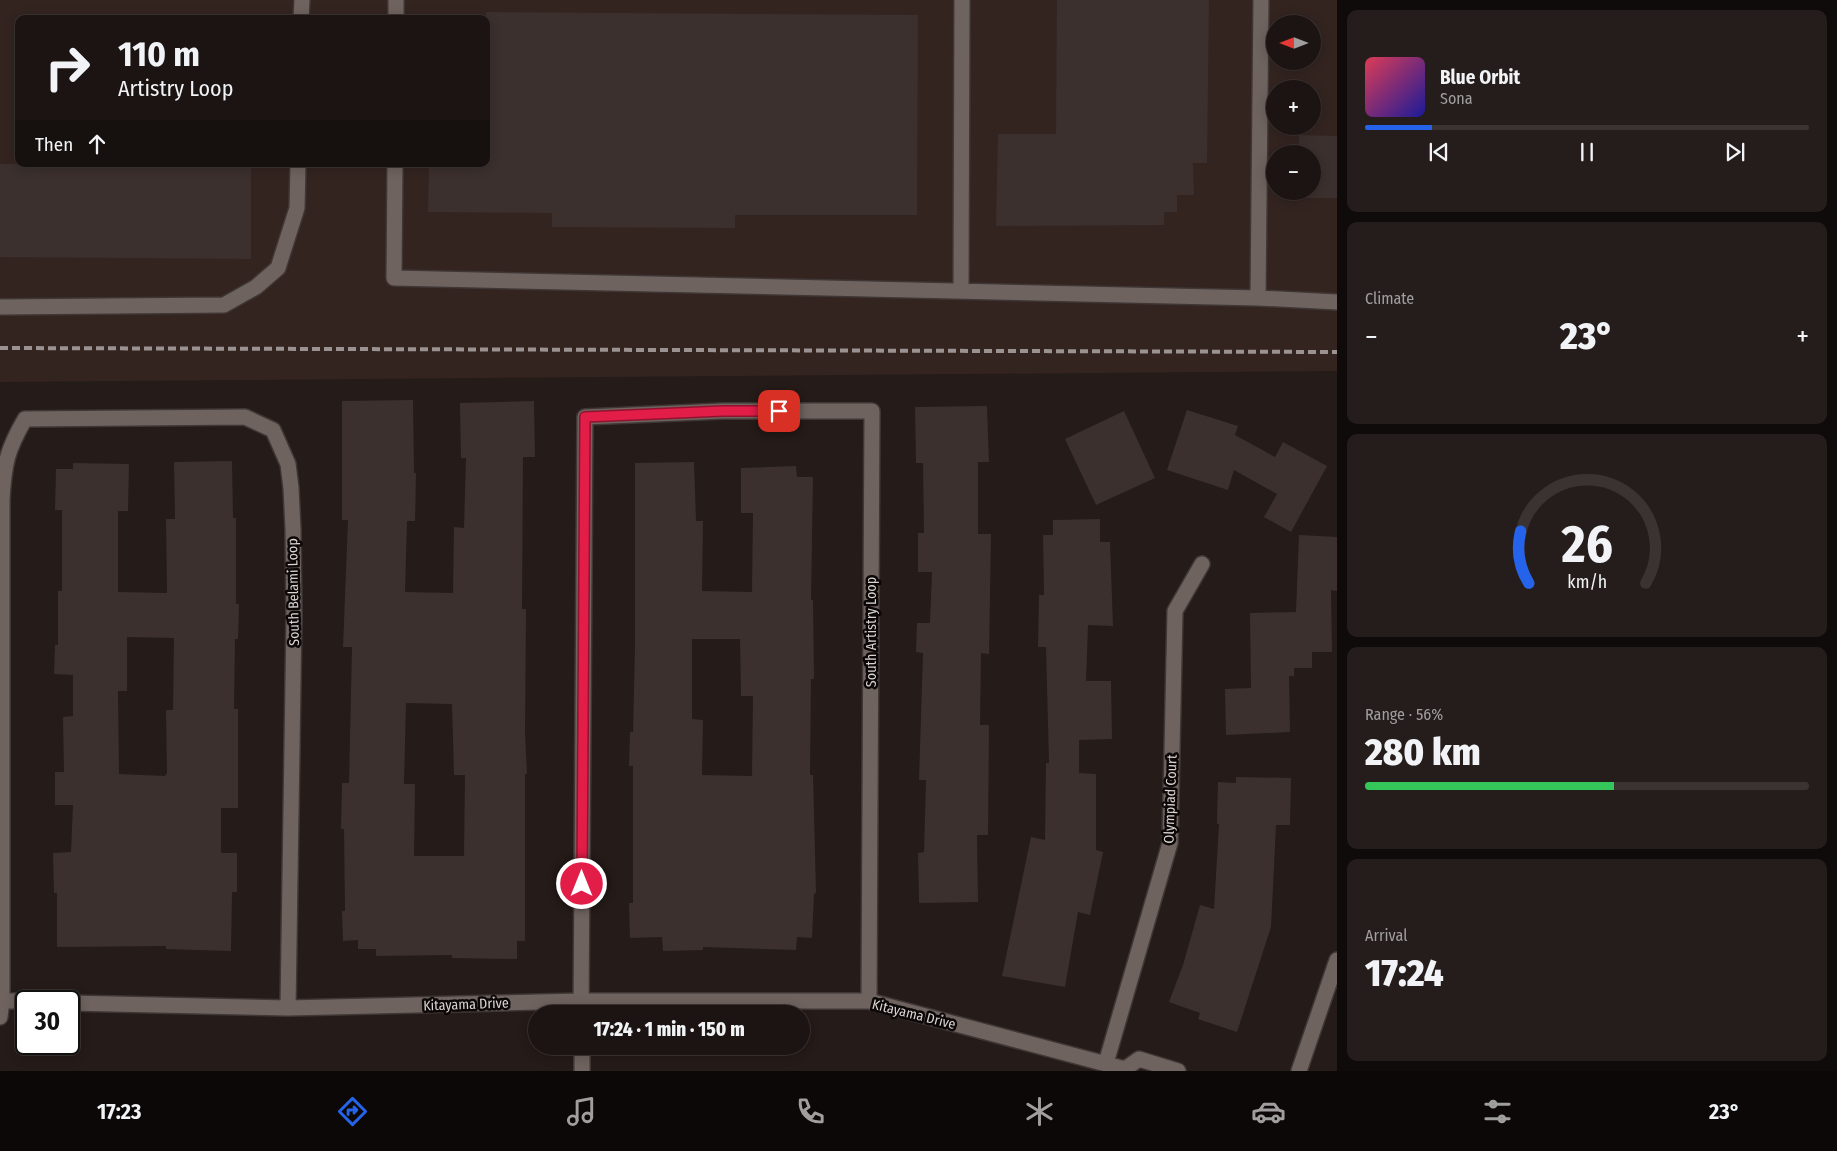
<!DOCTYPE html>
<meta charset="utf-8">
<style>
body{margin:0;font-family:"Fira Sans Condensed",sans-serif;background:#251d1b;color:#f1f3f6;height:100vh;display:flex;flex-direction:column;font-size:19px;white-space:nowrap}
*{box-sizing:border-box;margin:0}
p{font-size:16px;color:#a09e9f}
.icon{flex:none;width:28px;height:28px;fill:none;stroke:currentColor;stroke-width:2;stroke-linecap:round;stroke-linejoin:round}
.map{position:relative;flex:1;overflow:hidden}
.side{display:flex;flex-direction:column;gap:10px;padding:10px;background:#0f0b0a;width:500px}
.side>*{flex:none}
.banner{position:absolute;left:15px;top:15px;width:475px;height:152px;border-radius:10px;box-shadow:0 2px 12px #0003,0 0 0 1px #3a3332;background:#1c1412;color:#f1f3f6;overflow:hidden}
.needle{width:32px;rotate:270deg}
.tools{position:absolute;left:1266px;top:15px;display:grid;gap:10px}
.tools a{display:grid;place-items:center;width:55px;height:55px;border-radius:50%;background:#1c1412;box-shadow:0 2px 12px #0003,0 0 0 1px #3a3332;font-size:25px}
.speed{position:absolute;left:15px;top:990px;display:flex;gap:10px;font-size:25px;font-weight:700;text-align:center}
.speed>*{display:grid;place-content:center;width:65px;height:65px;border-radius:50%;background:#1c1412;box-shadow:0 2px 12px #0003,0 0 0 1px #3a3332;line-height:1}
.speed .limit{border:2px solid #111;border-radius:8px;background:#fff;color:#111}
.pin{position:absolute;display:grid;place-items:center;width:42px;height:42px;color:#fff;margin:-21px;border-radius:10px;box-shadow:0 2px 8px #0006}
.me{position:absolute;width:55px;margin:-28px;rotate:0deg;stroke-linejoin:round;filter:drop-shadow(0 0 4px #0008)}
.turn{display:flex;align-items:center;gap:18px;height:105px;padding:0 20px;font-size:22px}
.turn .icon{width:65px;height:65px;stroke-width:2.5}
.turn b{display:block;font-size:35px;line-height:42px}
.then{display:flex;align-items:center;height:48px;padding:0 20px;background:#0003;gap:10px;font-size:19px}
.big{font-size:38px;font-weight:800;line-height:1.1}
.side .card{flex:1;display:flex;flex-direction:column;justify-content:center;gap:8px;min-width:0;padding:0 18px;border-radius:10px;background:#251d1b}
.side .dial{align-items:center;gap:0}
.dial svg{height:130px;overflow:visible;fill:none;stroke:#3a3332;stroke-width:7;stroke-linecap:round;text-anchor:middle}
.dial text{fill:#f1f3f6;stroke:none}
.song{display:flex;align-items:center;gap:15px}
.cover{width:60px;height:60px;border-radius:8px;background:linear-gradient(135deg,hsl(350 70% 55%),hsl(240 70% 35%))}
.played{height:5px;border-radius:2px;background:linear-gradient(90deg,#2563eb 15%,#3a3332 15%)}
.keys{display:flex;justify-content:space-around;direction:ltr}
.heat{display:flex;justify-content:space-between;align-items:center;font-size:28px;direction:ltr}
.charge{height:8px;border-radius:4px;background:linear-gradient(90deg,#34c759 56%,#3a3332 0)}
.trip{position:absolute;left:528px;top:1005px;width:282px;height:50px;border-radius:25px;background:#1c1412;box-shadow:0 2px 12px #0003,0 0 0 1px #3a3332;font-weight:800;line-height:50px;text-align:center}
.tab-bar{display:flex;height:80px;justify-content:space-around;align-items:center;background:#0b0807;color:#a09e9f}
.tab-bar .icon{width:35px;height:35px}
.tab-bar .selected{color:#2563eb}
.tab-bar b{font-size:22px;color:#f1f3f6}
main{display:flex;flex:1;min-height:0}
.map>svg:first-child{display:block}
.built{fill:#332420;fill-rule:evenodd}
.building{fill:#3b302d;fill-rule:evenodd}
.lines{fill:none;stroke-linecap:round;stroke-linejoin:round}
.lane-casing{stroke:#3f3735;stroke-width:18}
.street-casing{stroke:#3f3735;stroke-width:18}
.secondary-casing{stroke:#3f3735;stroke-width:18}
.lane{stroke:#6f635f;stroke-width:15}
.street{stroke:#6f635f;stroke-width:15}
.secondary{stroke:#6f635f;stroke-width:15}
.rail{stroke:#9b9391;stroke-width:4;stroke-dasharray:8 4;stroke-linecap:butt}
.route-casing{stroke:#92132f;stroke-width:12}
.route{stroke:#e11d48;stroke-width:9}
.labels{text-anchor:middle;stroke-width:5;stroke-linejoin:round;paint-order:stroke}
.street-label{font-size:14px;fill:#dad3d1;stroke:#0b0706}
</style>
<main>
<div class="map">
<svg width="1337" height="1071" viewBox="0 0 1337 1071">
<rect width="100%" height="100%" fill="#251b18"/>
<path class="built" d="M 0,0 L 1337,0 L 1337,371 L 0,382 ZM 19,19 L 486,19 L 486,164 L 19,164 ZM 1275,24 L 1312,24 L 1312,61 L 1275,61 ZM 1275,89 L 1312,89 L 1312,126 L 1275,126 ZM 1275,154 L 1312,154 L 1312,191 L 1275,191 Z"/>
<path class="building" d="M 1057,0 L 1209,0 L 1207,163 L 1193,163 L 1194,195 L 1177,195 L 1177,212 L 1164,212 L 1164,225 L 996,226 L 998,134 L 1056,134 Z
M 486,12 L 918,15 L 917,215 L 735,215 L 735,228 L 552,227 L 552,213 L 428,212 L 429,164 L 486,164 Z
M 1299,135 L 1337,136 L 1337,198 L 1299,198 L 1299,191 L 1312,191 L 1312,154 L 1299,154 Z
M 0,164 L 251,164 L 251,259 L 0,257 Z
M 413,400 L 414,473 L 416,473 L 415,521 L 407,521 L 405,592 L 453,593 L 454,527 L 464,528 L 466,458 L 461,458 L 460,403 L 534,401 L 535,457 L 523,457 L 522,609 L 526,609 L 525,734 L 527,774 L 525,774 L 525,941 L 517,941 L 517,959 L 452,958 L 452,955 L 376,956 L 376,949 L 358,949 L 358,940 L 343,941 L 342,911 L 345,911 L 344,829 L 341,829 L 342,783 L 349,783 L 352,647 L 343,647 L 348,520 L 342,520 L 342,401 ZM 406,703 L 452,704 L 454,775 L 465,775 L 464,856 L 414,856 L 415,784 L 404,784 Z
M 987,406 L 989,462 L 978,462 L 978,534 L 991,534 L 989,654 L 981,653 L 980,725 L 989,725 L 988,835 L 977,835 L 978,902 L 919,903 L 918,853 L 924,852 L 926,780 L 919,780 L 923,653 L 916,652 L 917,623 L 930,623 L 932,572 L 918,572 L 918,533 L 924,533 L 923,463 L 916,463 L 915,407 Z
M 1187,410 L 1238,426 L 1235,435 L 1275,457 L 1283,442 L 1327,466 L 1291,532 L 1264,517 L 1277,494 L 1234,470 L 1228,490 L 1167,470 Z
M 1124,411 L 1155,478 L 1096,505 L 1065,439 Z
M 232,461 L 233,518 L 236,518 L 236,604 L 239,604 L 238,639 L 235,639 L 234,709 L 238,709 L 238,808 L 221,808 L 221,853 L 237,853 L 237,892 L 232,892 L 231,951 L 166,949 L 166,946 L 57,947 L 57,893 L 54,893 L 53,853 L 71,852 L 73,805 L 55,805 L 55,772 L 64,772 L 63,717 L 73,716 L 73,675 L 54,674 L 55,645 L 58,645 L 58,591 L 62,591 L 62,510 L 55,510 L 56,469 L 73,469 L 73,463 L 129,464 L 128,511 L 118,511 L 118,592 L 167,593 L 166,519 L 175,519 L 174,462 ZM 127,637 L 174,638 L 173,710 L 166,710 L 167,773 L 165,776 L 119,774 L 118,691 L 127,691 Z
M 694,462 L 696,521 L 703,521 L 702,591 L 752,592 L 753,513 L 741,513 L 741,468 L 796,466 L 797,477 L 813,477 L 811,600 L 813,600 L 814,679 L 811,679 L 810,775 L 813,775 L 816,893 L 814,894 L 812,938 L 797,937 L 796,950 L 703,947 L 703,950 L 663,951 L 662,937 L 630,938 L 629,903 L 633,903 L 633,766 L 629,766 L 630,732 L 633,732 L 635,647 L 635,463 ZM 692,639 L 740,639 L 741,696 L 753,696 L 752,776 L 702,775 L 703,720 L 692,719 Z
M 1100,519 L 1100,542 L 1110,542 L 1113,626 L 1088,625 L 1086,681 L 1111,681 L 1112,739 L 1079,740 L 1079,773 L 1096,774 L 1096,850 L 1103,852 L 1090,915 L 1078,912 L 1065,987 L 1002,976 L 1031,837 L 1045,840 L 1046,763 L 1049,763 L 1046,647 L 1038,647 L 1039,595 L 1044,595 L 1043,535 L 1053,535 L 1053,520 Z
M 1299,535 L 1337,537 L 1337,591 L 1331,590 L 1332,652 L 1312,652 L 1312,668 L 1294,668 L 1294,676 L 1289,676 L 1290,732 L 1226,735 L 1225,689 L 1251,688 L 1250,613 L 1296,612 Z
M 1236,777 L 1291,778 L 1290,825 L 1276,825 L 1271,927 L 1237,1032 L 1198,1019 L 1200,1013 L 1169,1002 L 1183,965 L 1200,905 L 1214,909 L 1219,824 L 1217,824 L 1218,782 L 1236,783 Z"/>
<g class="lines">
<g class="lane-casing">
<path id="lane" d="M 301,19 L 302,0
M 396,19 L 396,0
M 395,164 L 394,278 L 1258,298 L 1337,302
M 961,291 L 962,0
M 1258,298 L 1261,0
M 0,307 L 224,305 L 256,287 L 278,268 L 297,208 L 298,164"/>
</g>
<g class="street-casing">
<path id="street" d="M 0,1001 L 26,1001
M 69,1003 L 288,1008 L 581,1001 L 869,1001 L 1125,1069
M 581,1014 L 585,417 L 723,411 L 872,411 L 869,1001
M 0,1017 L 2,1001 L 2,500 C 4,464 7,450 25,419 L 245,417 L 273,430 L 288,464 L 291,488 L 293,529 L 294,616 L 288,1008
M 582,1046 L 582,1071
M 1106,1063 L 1170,843 L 1175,611 L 1202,564
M 1125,1069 L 1139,1059 L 1178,1071"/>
</g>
<g class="secondary-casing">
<path id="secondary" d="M 1299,1071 L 1337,960"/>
</g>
<use href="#lane" class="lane"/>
<use href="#street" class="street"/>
<use href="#secondary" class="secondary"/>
<path class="rail" d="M 0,348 L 1337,352"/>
</g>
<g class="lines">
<g class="route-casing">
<path id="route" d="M 582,884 L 585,417 L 723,411 L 779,411"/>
</g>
<use href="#route" class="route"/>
</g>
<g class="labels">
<g class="street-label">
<text transform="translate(293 592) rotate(-91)" y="5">South Belami Loop</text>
<text transform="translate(871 632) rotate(-90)" y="5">South Artistry Loop</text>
<text transform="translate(1170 799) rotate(-88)" y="5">Olympiad Court</text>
<text transform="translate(466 1004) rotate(-2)" y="5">Kitayama Drive</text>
<text transform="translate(914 1014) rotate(14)" y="5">Kitayama Drive</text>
</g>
</g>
</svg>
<div class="tools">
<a><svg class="needle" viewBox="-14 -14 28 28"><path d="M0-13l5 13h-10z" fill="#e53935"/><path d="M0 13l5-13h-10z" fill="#a09e9f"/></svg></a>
<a>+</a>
<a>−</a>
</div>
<div class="speed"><div class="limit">30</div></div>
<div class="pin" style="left:779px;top:411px;background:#d93025"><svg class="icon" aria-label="arrive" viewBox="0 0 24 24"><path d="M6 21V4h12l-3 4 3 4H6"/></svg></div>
<svg class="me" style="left:582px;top:884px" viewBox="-20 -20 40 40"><circle r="17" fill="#e11d48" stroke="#fff" stroke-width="3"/><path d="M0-11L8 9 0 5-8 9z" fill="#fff"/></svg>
<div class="trip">17:24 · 1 min · 150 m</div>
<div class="banner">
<div class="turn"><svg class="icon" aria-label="right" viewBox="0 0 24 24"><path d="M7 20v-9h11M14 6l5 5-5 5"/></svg><div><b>110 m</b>Artistry Loop</div></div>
<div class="then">Then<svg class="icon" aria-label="ahead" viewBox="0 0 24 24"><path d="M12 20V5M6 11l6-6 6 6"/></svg></div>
</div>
</div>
<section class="side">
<div class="card">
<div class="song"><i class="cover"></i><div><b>Blue Orbit</b><p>Sona</p></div></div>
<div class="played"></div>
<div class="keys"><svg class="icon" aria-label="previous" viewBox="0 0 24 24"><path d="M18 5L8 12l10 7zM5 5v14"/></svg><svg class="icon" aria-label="pause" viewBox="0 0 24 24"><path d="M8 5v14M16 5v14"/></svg><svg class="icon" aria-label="next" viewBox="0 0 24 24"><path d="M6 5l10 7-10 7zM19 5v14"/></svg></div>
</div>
<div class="card"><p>Climate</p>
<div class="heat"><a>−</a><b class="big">23°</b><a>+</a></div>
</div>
<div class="card dial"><svg viewBox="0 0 100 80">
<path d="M14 69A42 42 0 1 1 86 69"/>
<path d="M14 69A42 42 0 0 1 9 37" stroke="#2563eb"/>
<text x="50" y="56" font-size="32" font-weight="700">26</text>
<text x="50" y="72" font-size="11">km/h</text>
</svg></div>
<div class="card"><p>Range · 56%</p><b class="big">280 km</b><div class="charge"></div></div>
<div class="card"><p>Arrival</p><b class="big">17:24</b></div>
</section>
</main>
<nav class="tab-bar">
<b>17:23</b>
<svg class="icon selected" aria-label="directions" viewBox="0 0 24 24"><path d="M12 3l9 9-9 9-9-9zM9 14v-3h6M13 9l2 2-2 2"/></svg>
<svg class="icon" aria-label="music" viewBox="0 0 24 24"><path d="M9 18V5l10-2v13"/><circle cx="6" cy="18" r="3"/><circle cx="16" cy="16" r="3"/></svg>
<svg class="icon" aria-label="phone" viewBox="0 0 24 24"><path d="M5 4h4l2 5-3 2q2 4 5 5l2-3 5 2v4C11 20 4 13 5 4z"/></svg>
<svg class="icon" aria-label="climate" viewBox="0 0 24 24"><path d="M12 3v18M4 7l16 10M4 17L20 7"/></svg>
<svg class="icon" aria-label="car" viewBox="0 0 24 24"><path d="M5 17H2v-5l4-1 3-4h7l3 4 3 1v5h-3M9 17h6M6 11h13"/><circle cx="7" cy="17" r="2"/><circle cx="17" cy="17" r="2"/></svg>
<svg class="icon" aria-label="filters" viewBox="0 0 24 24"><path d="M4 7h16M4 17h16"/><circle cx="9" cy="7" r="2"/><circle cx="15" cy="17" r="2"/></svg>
<b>23°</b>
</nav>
